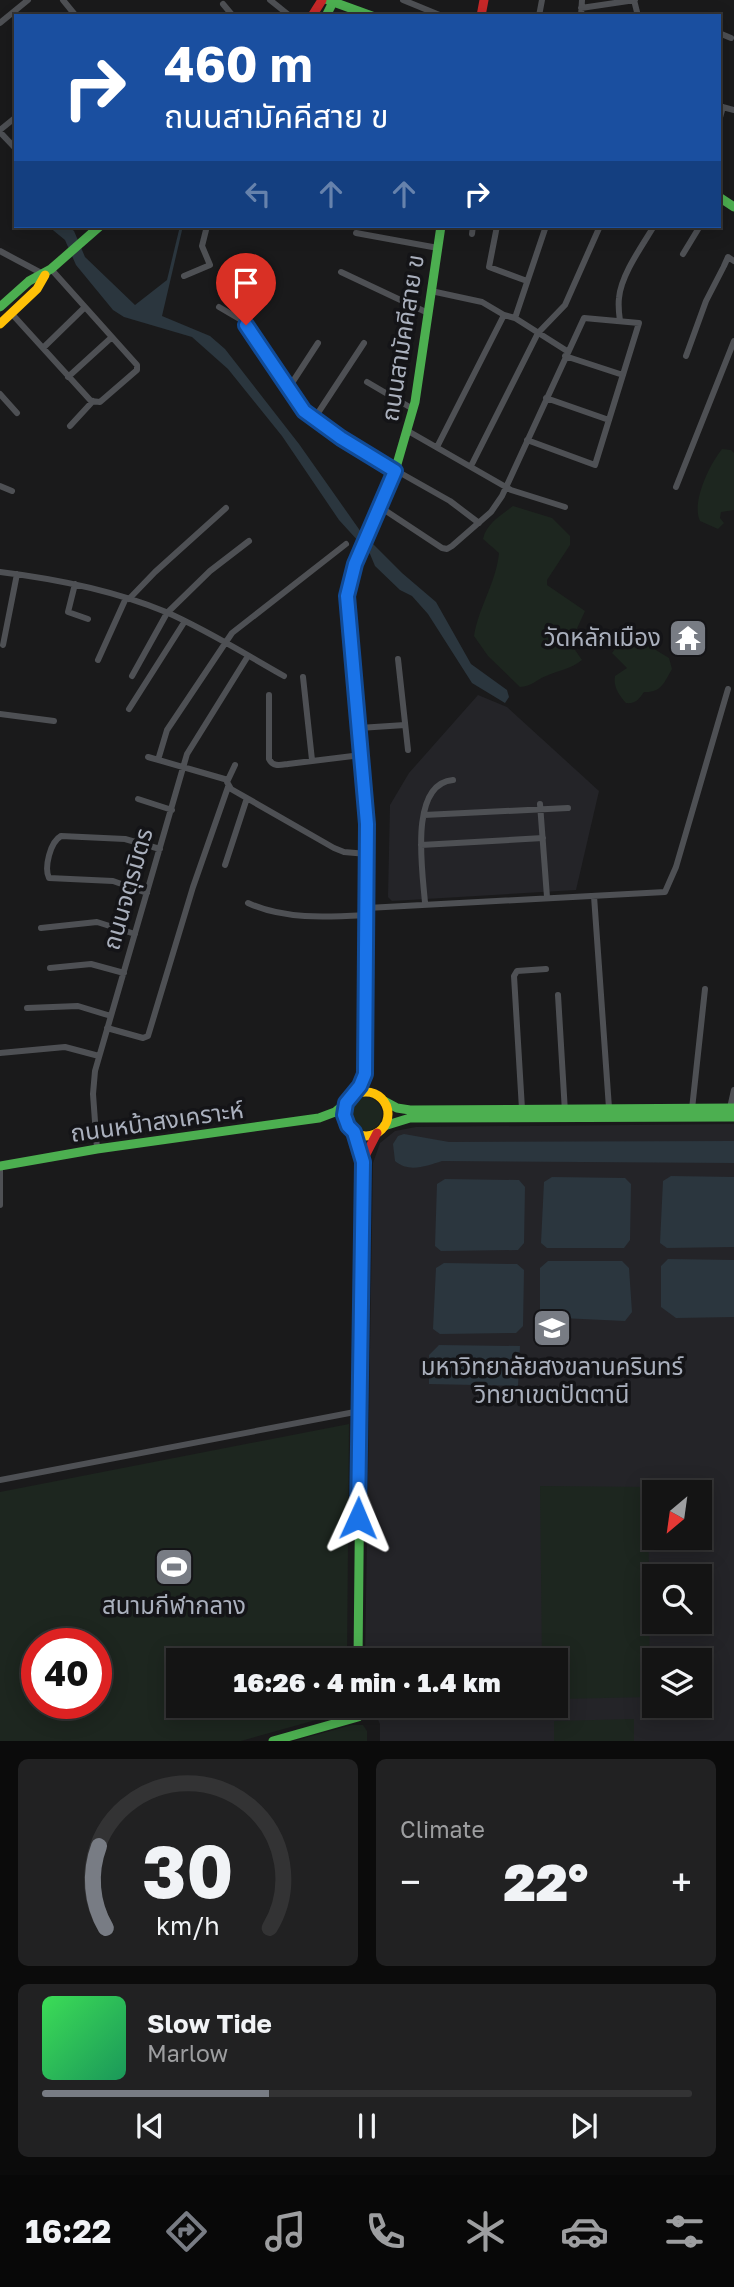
<!DOCTYPE html>
<meta charset="utf-8">
<style>
body{margin:0;font-family:"Golos Text","Noto Sans Thai",sans-serif;background:#212122;color:#f1f3f6;height:100vh;display:flex;flex-direction:column;font-size:26px;white-space:nowrap}
*{box-sizing:border-box;margin:0}
p{font-size:23px;color:#9d9ea0}
.icon{flex:none;width:38px;height:38px;fill:none;stroke:currentColor;stroke-width:2;stroke-linecap:round;stroke-linejoin:round}
.map{position:relative;height:1741px;overflow:hidden}
.panel{display:flex;flex-direction:column;gap:18px;padding:18px;background:#0b0b0b;flex:1}
.panel>*{flex:none}
.banner{position:absolute;left:14px;top:14px;width:707px;height:214px;border-radius:0px;box-shadow:0 4px 18px #0003,0 0 0 2px #333334;background:#1a4fa0;color:#fff;overflow:hidden}
.needle{width:46px;rotate:209deg}
.tools{position:absolute;left:642px;top:1480px;display:grid;gap:14px}
.tools a{display:grid;place-items:center;width:70px;height:70px;border-radius:0px;background:#141414;box-shadow:0 4px 18px #0003,0 0 0 2px #333334;font-size:35px}
.speed{position:absolute;left:21px;top:1628px;display:flex;gap:14px;font-size:35px;font-weight:700;text-align:center}
.speed>*{display:grid;place-content:center;width:91px;height:91px;border-radius:50%;background:#141414;box-shadow:0 4px 18px #0003,0 0 0 2px #333334;line-height:1}
.speed .limit{border:10px solid #d22;background:#fff;color:#111}
.pin{position:absolute;display:grid;place-items:center;width:60px;height:60px;color:#fff;margin:-72px -30px;border-radius:50% 50% 50% 0;rotate:-45deg;box-shadow:0 0 7px #0007}
.pin .icon{rotate:45deg}
.me{position:absolute;width:77px;margin:-38px;rotate:1deg;stroke-linejoin:round;filter:drop-shadow(0 0 5px #0008)}
.turn{display:flex;align-items:center;gap:24px;height:147px;padding:0 35px;font-size:32px}
.turn .icon{width:91px;height:91px;stroke-width:2.5}
.turn b{display:block;font-size:49px;line-height:60px}
.lanes{display:flex;align-items:center;height:66px;padding:0 35px;background:#0003;justify-content:center;gap:35px;direction:ltr}
.lanes .off{opacity:.35}
.big{font-size:52px;font-weight:800;line-height:1.1}
.panel .tile{flex:1;display:flex;flex-direction:column;justify-content:center;gap:10px;min-width:0;padding:0 24px;border-radius:10px;background:#212122}
.panel .dial{align-items:center;gap:0}
.dial svg{height:182px;overflow:visible;fill:none;stroke:#333334;stroke-width:7;stroke-linecap:round;text-anchor:middle}
.dial text{fill:#f1f3f6;stroke:none}
.song{display:flex;align-items:center;gap:21px}
.cover{width:84px;height:84px;border-radius:10px;background:linear-gradient(135deg,hsl(130 70% 55%),hsl(150 70% 35%))}
.played{height:7px;border-radius:4px;background:linear-gradient(90deg,#787c84 35%,#333334 35%)}
.keys{display:flex;justify-content:space-around;direction:ltr}
.heat{display:flex;justify-content:space-between;align-items:center;font-size:38px;direction:ltr}
.panel .tiles{flex:1;display:grid;gap:18px;grid-template-columns:1fr 1fr}
.tile:last-child{grid-column:span 2}
.trip{position:absolute;left:166px;top:1648px;width:402px;height:70px;border-radius:0px;background:#141414;box-shadow:0 4px 18px #0003,0 0 0 2px #333334;font-weight:800;line-height:70px;text-align:center}
.tab-bar{display:flex;height:112px;justify-content:space-around;align-items:center;background:#080808;color:#9d9ea0}
.tab-bar .icon{width:49px;height:49px}
.tab-bar .on{color:#787c84}
.tab-bar b{font-size:32px;color:#f1f3f6}
.map>svg:first-child{display:block}
.built{fill:#242428;fill-rule:evenodd}
.green{fill:#1d261f;fill-rule:evenodd}
.water{fill:#2b363e}
.lines{fill:none;stroke-linecap:round;stroke-linejoin:round}
.street{stroke:#4e5054;stroke-width:6}
.fast{stroke:#4caf50;stroke-width:9}
.slow{stroke:#ffc107;stroke-width:9}
.jam{stroke:#c62828;stroke-width:9}
.route-casing{stroke:#114b97;stroke-width:18}
.route{stroke:#1a73e8;stroke-width:12}
.labels{text-anchor:middle;stroke-width:7;stroke-linejoin:round;paint-order:stroke}
.street-label{font-size:24px;fill:#aab0bd;stroke:#141417}
.poi-label{font-size:24px;fill:#aab0bd;stroke:#141417}
</style>
<div class="map">
<svg width="734" height="1741" viewBox="0 0 734 1741">
<rect width="100%" height="100%" fill="#1a1a1b"/>
<path class="built" d="M 478,695 L 507,707 L 599,791 L 576,890 L 392,901 L 388,897 L 390,805 L 409,773 Z
M 734,1124 L 734,1741 L 380,1741 L 380,1724 L 372,1706 L 556,1706 L 556,1661 L 365,1661 L 373,1163 L 380,1143 L 395,1131 L 416,1127 ZM 654,1493 L 700,1493 L 700,1538 L 654,1538 ZM 654,1577 L 700,1577 L 700,1622 L 654,1622 ZM 654,1661 L 700,1661 L 700,1706 L 654,1706 Z"/>
<path class="green" d="M 722,449 L 731,450 L 734,453 L 734,510 L 721,512 L 720,518 L 724,523 L 718,529 L 700,521 C 691,502 710,464 722,449 Z
M 513,506 L 552,518 L 570,536 L 570,545 L 547,580 L 547,585 L 585,611 L 574,635 L 573,647 L 582,660 C 571,669 559,670 546,676 C 536,680 532,686 520,687 L 488,656 L 474,636 C 479,606 496,583 499,553 L 483,539 C 486,524 501,515 513,506 Z
M 630,641 L 651,647 L 669,658 L 672,669 C 664,683 661,693 644,692 C 639,699 636,704 626,703 C 619,695 613,687 615,676 L 627,668 L 612,653 L 618,645 Z
M348 1114a17 17 0 1 1 34 0a17 17 0 1 1-34 0Z
M 349,1424 L 347,1661 L 178,1661 L 178,1706 L 346,1706 L 341,1713 L 241,1741 L 0,1741 L 0,1492 ZM 37,1643 L 96,1643 L 96,1703 L 37,1703 Z
M 540,1486 L 648,1487 L 650,1697 L 557,1699 L 556,1661 L 542,1661 Z
M 634,1719 L 634,1741 L 554,1741 L 554,1721 Z
M 352,1725 L 363,1725 L 367,1731 L 367,1741 L 294,1741 Z"/>
<path class="water" d="M 48,226 L 68,226 L 74,231 L 85,257 L 135,305 L 167,280 L 180,226 L 183,226 L 162,316 L 210,336 L 225,349 L 299,444 L 361,532 L 402,573 L 436,602 L 471,664 L 507,690 L 509,697 L 505,703 L 472,683 L 428,614 L 412,596 L 400,590 L 375,566 L 370,554 L 339,520 L 282,436 L 228,369 L 192,337 L 124,317 L 113,310 L 76,265 L 65,240 Z
M 404,1134 L 449,1142 L 734,1141 L 734,1163 L 442,1161 C 426,1166 409,1173 395,1161 L 393,1144 L 398,1136 Z
M 671,1176 L 734,1177 L 734,1247 L 667,1248 L 660,1243 L 663,1181 Z
M 552,1177 L 625,1178 L 631,1184 L 630,1240 L 624,1248 L 547,1248 L 541,1243 L 544,1182 Z
M 445,1179 L 519,1180 L 525,1187 L 524,1243 L 518,1250 L 441,1251 L 435,1246 L 437,1184 Z
M 668,1259 L 734,1260 L 734,1317 L 676,1318 L 661,1307 L 661,1266 Z
M 548,1261 L 622,1261 L 629,1268 L 632,1312 L 625,1321 L 540,1317 L 540,1268 Z
M 444,1263 L 517,1264 L 524,1270 L 523,1326 L 516,1333 L 440,1334 L 433,1329 L 436,1268 Z
M 439,1345 L 520,1346 L 518,1386 L 429,1384 L 429,1355 Z"/>
<g class="lines">
<path class="street" d="M 63,0 L 76,16
M 270,0 L 290,16
M 403,0 L 442,16
M 634,0 L 638,16
M 223,4 L 233,16
M 581,8 L 635,0
M 539,16 L 542,0
M 581,16 L 582,0
M 0,23 L 28,0
M 719,33 L 731,38
M 719,106 L 734,110
M 719,121 L 723,107
M 0,130 L 16,117
M 0,132 L 16,149
M 497,226 L 489,267 L 527,281
M 356,233 L 438,248
M 472,234 L 473,226
M 0,251 L 45,275
M 683,254 L 700,226
M 724,266 L 728,257 L 734,261
M 341,272 L 428,313
M 184,276 L 210,265 L 202,246 L 207,226
M 431,291 L 482,302 L 504,315 L 515,318 L 567,351
M 219,307 L 243,321 L 298,403 L 310,416 L 358,449 L 450,501 L 479,523
M 12,314 L 91,401 L 100,402 L 137,370 L 137,365 L 51,269
M 515,318 L 546,226
M 620,321 C 619,314 618,306 619,298 C 621,275 642,246 654,226
M 43,348 L 85,307
M 565,356 L 623,375
M 686,356 L 706,301 L 723,268
M 68,377 L 112,337
M 367,382 L 413,409
M 288,389 L 318,343
M 0,394 L 17,413
M 546,398 L 609,420
M 314,419 L 364,343
M 70,426 L 93,401
M 408,431 L 511,490 L 565,507
M 437,447 L 504,315
M 471,466 L 538,333 L 565,305 L 600,226
M 0,486 L 12,491
M 676,487 L 734,341
M 380,507 L 442,548 L 447,549 L 452,546 L 491,512 L 502,496 L 584,318 L 639,323 L 595,465 L 527,440
M 0,572 C 57,579 113,590 166,612 C 207,630 245,654 284,676
M 75,584 L 68,612 L 88,619
M 129,599 L 155,572 L 226,508
M 3,645 L 17,574
M 398,659 L 408,750
M 98,660 L 126,598
M 132,676 L 167,613 L 210,571 L 249,541
M 303,677 L 312,760
M 269,695 L 269,759 C 273,767 280,765 288,764 L 361,755
M 129,709 L 185,621
M 0,714 L 54,721
M 359,728 L 405,725
M 148,757 L 228,780
M 158,760 L 167,730 L 232,633 L 346,544
M 235,765 L 227,782 L 231,789 L 334,848 L 344,852 L 367,854
M 138,799 L 172,810
M 540,804 L 547,897
M 424,815 L 568,808
M 421,845 L 543,838
M 225,865 L 247,798
M 147,893 L 113,881 L 49,878 C 44,868 50,842 61,836 L 125,839 L 160,849
M 594,896 L 609,1108
M 248,903 C 284,920 329,917 367,915
M 425,903 C 423,874 408,784 453,780
M 367,908 L 665,892 L 676,867 L 728,689
M 41,928 L 97,922 L 135,934
M 50,968 L 91,964 L 124,973
M 558,995 L 565,1112
M 27,1008 L 78,1006 L 111,1016
M 107,1028 L 143,1038 L 148,1036 L 193,887 L 228,787
M 0,1053 L 65,1047 L 99,1056
M 730,1108 L 734,1090
M 522,1109 L 514,976 L 517,971 L 546,969
M 692,1109 L 705,989
M 97,1149 L 93,1094 L 95,1071 L 187,754 L 248,656
M 0,1205 L 0,1166
M 0,1480 L 360,1411"/>
<path class="fast" d="M 328,0 L 372,16
M 326,16 L 334,0
M 719,197 L 734,207
M 0,307 L 29,281 L 51,269 L 100,226
M 350,629 L 347,596 L 355,564 L 395,471 L 415,402 L 441,226
M 384,1101 L 397,1108 L 410,1110 L 734,1108
M 384,1126 L 410,1118 L 734,1117
M 354,1132 L 363,1162 L 358,1661
M 0,1166 L 97,1149 L 319,1118 L 335,1112 L 346,1103
M 273,1741 L 358,1717 L 358,1706"/>
<path class="slow" d="M 0,324 L 37,289 L 45,275
M 350,629 L 367,824 L 365,1074 L 355,1095
M344 1114a22 22 0 1 1 44 0a22 22 0 1 1-44 0Z"/>
<path class="jam" d="M 312,16 L 322,0
M 481,16 L 484,0
M 363,1160 L 377,1133"/>
</g>
<g class="lines">
<g class="route-casing">
<path id="route" d="M 246,325 L 304,411 L 341,438 L 395,471 L 355,564 L 347,596 L 367,824 L 365,1074 L 360,1086 L 346,1103 L 344,1115 L 348,1126 L 354,1132 L 363,1162 L 358,1518"/>
</g>
<use href="#route" class="route"/>
</g>
<defs>
<g id="temple-square" transform="scale(2.0125)"><rect x="-9" y="-9" width="18" height="18" rx="4" fill="#787c84" stroke="#141417"/><path d="M0-6L5-2H3V0L6.5 2.5H4V6H1.5V3h-3V6H-4V2.5H-6.5L-3 0V-2H-5Z" fill="#fff"/></g>
<g id="university-square" transform="scale(2.0125)"><rect x="-9" y="-9" width="18" height="18" rx="4" fill="#787c84" stroke="#141417"/><path d="M0-5L7-2L0 1L-7-2ZM-4 1L0 2.5L4 1V4Q0 6-4 4Z" fill="#fff"/></g>
<g id="stadium-square" transform="scale(2.0125)"><rect x="-9" y="-9" width="18" height="18" rx="4" fill="#787c84" stroke="#141417"/><path d="M0-5a6.5 5 0 1 0 0 10a6.5 5 0 1 0 0-10ZM-3.5-1.8h7v3.6h-7Z" fill="#fff"/></g>
</defs>
<g fill-rule="evenodd">
<use href="#temple-square" x="688" y="638"/>
<use href="#university-square" x="552" y="1328"/>
<use href="#stadium-square" x="174" y="1567"/>
</g>
<g class="labels">
<g class="street-label">
<text transform="translate(403 338) rotate(-81)" y="8">ถนนสามัคคีสาย ข</text>
<text transform="translate(128 889) rotate(-74)" y="8">ถนนจตุรมิตร</text>
<text transform="translate(157 1122) rotate(-8)" y="8">ถนนหน้าสงเคราะห์</text>
</g>
<g class="poi-label">
<text x="661" y="646" text-anchor="end">วัดหลักเมือง</text>
<text x="552" y="1375">มหาวิทยาลัยสงขลานครินทร์<tspan x="552" dy="28">วิทยาเขตปัตตานี</tspan></text>
<text x="174" y="1614">สนามกีฬากลาง</text>
</g>
</g>
</svg>
<div class="tools">
<a><svg class="needle" viewBox="-14 -14 28 28"><path d="M0-13l5 13h-10z" fill="#e53935"/><path d="M0 13l5-13h-10z" fill="#9d9ea0"/></svg></a>
<a><svg class="icon" aria-label="search" viewBox="0 0 24 24"><circle cx="10" cy="10" r="6"/><path d="M15 15l6 6"/></svg></a>
<a><svg class="icon" aria-label="layers" viewBox="0 0 24 24"><path d="M12 4l9 5-9 5-9-5zM3 14l9 5 9-5"/></svg></a>
</div>
<div class="speed"><div class="limit">40</div></div>
<div class="pin" style="left:246px;top:325px;background:#d93025"><svg class="icon" aria-label="arrive" viewBox="0 0 24 24"><path d="M6 21V4h12l-3 4 3 4H6"/></svg></div>
<svg class="me" style="left:358px;top:1518px" viewBox="-20 -20 40 40"><path d="M0-17L14 15 0 8-14 15z" fill="#1a73e8" stroke="#fff" stroke-width="4"/></svg>
<div class="trip">16:26 · 4 min · 1.4 km</div>
<div class="banner">
<div class="turn"><svg class="icon" aria-label="right" viewBox="0 0 24 24"><path d="M7 20v-9h11M14 6l5 5-5 5"/></svg><div><b>460 m</b>ถนนสามัคคีสาย ข</div></div>
<div class="lanes"><svg class="icon off" aria-label="left" viewBox="0 0 24 24"><path d="M17 20v-9H6M10 6l-5 5 5 5"/></svg><svg class="icon off" aria-label="ahead" viewBox="0 0 24 24"><path d="M12 20V5M6 11l6-6 6 6"/></svg><svg class="icon off" aria-label="ahead" viewBox="0 0 24 24"><path d="M12 20V5M6 11l6-6 6 6"/></svg><svg class="icon" aria-label="right" viewBox="0 0 24 24"><path d="M7 20v-9h11M14 6l5 5-5 5"/></svg></div>
</div>
</div>
<section class="panel">
<div class="tiles">
<div class="tile dial"><svg viewBox="0 0 100 80">
<path d="M14 69A42 42 0 1 1 86 69"/>
<path d="M14 69A42 42 0 0 1 11 33" stroke="#787c84"/>
<text x="50" y="56" font-size="32" font-weight="700">30</text>
<text x="50" y="72" font-size="11">km/h</text>
</svg></div>
<div class="tile"><p>Climate</p>
<div class="heat"><a>−</a><b class="big">22°</b><a>+</a></div>
</div>
<div class="tile">
<div class="song"><i class="cover"></i><div><b>Slow Tide</b><p>Marlow</p></div></div>
<div class="played"></div>
<div class="keys"><svg class="icon" aria-label="previous" viewBox="0 0 24 24"><path d="M18 5L8 12l10 7zM5 5v14"/></svg><svg class="icon" aria-label="pause" viewBox="0 0 24 24"><path d="M8 5v14M16 5v14"/></svg><svg class="icon" aria-label="next" viewBox="0 0 24 24"><path d="M6 5l10 7-10 7zM19 5v14"/></svg></div>
</div>
</div>
</section>
<nav class="tab-bar">
<b>16:22</b>
<svg class="icon on" aria-label="directions" viewBox="0 0 24 24"><path d="M12 3l9 9-9 9-9-9zM9 14v-3h6M13 9l2 2-2 2"/></svg>
<svg class="icon" aria-label="music" viewBox="0 0 24 24"><path d="M9 18V5l10-2v13"/><circle cx="6" cy="18" r="3"/><circle cx="16" cy="16" r="3"/></svg>
<svg class="icon" aria-label="phone" viewBox="0 0 24 24"><path d="M5 4h4l2 5-3 2q2 4 5 5l2-3 5 2v4C11 20 4 13 5 4z"/></svg>
<svg class="icon" aria-label="climate" viewBox="0 0 24 24"><path d="M12 3v18M4 7l16 10M4 17L20 7"/></svg>
<svg class="icon" aria-label="car" viewBox="0 0 24 24"><path d="M5 17H2v-5l4-1 3-4h7l3 4 3 1v5h-3M9 17h6M6 11h13"/><circle cx="7" cy="17" r="2"/><circle cx="17" cy="17" r="2"/></svg>
<svg class="icon" aria-label="filters" viewBox="0 0 24 24"><path d="M4 7h16M4 17h16"/><circle cx="9" cy="7" r="2"/><circle cx="15" cy="17" r="2"/></svg>
</nav>
